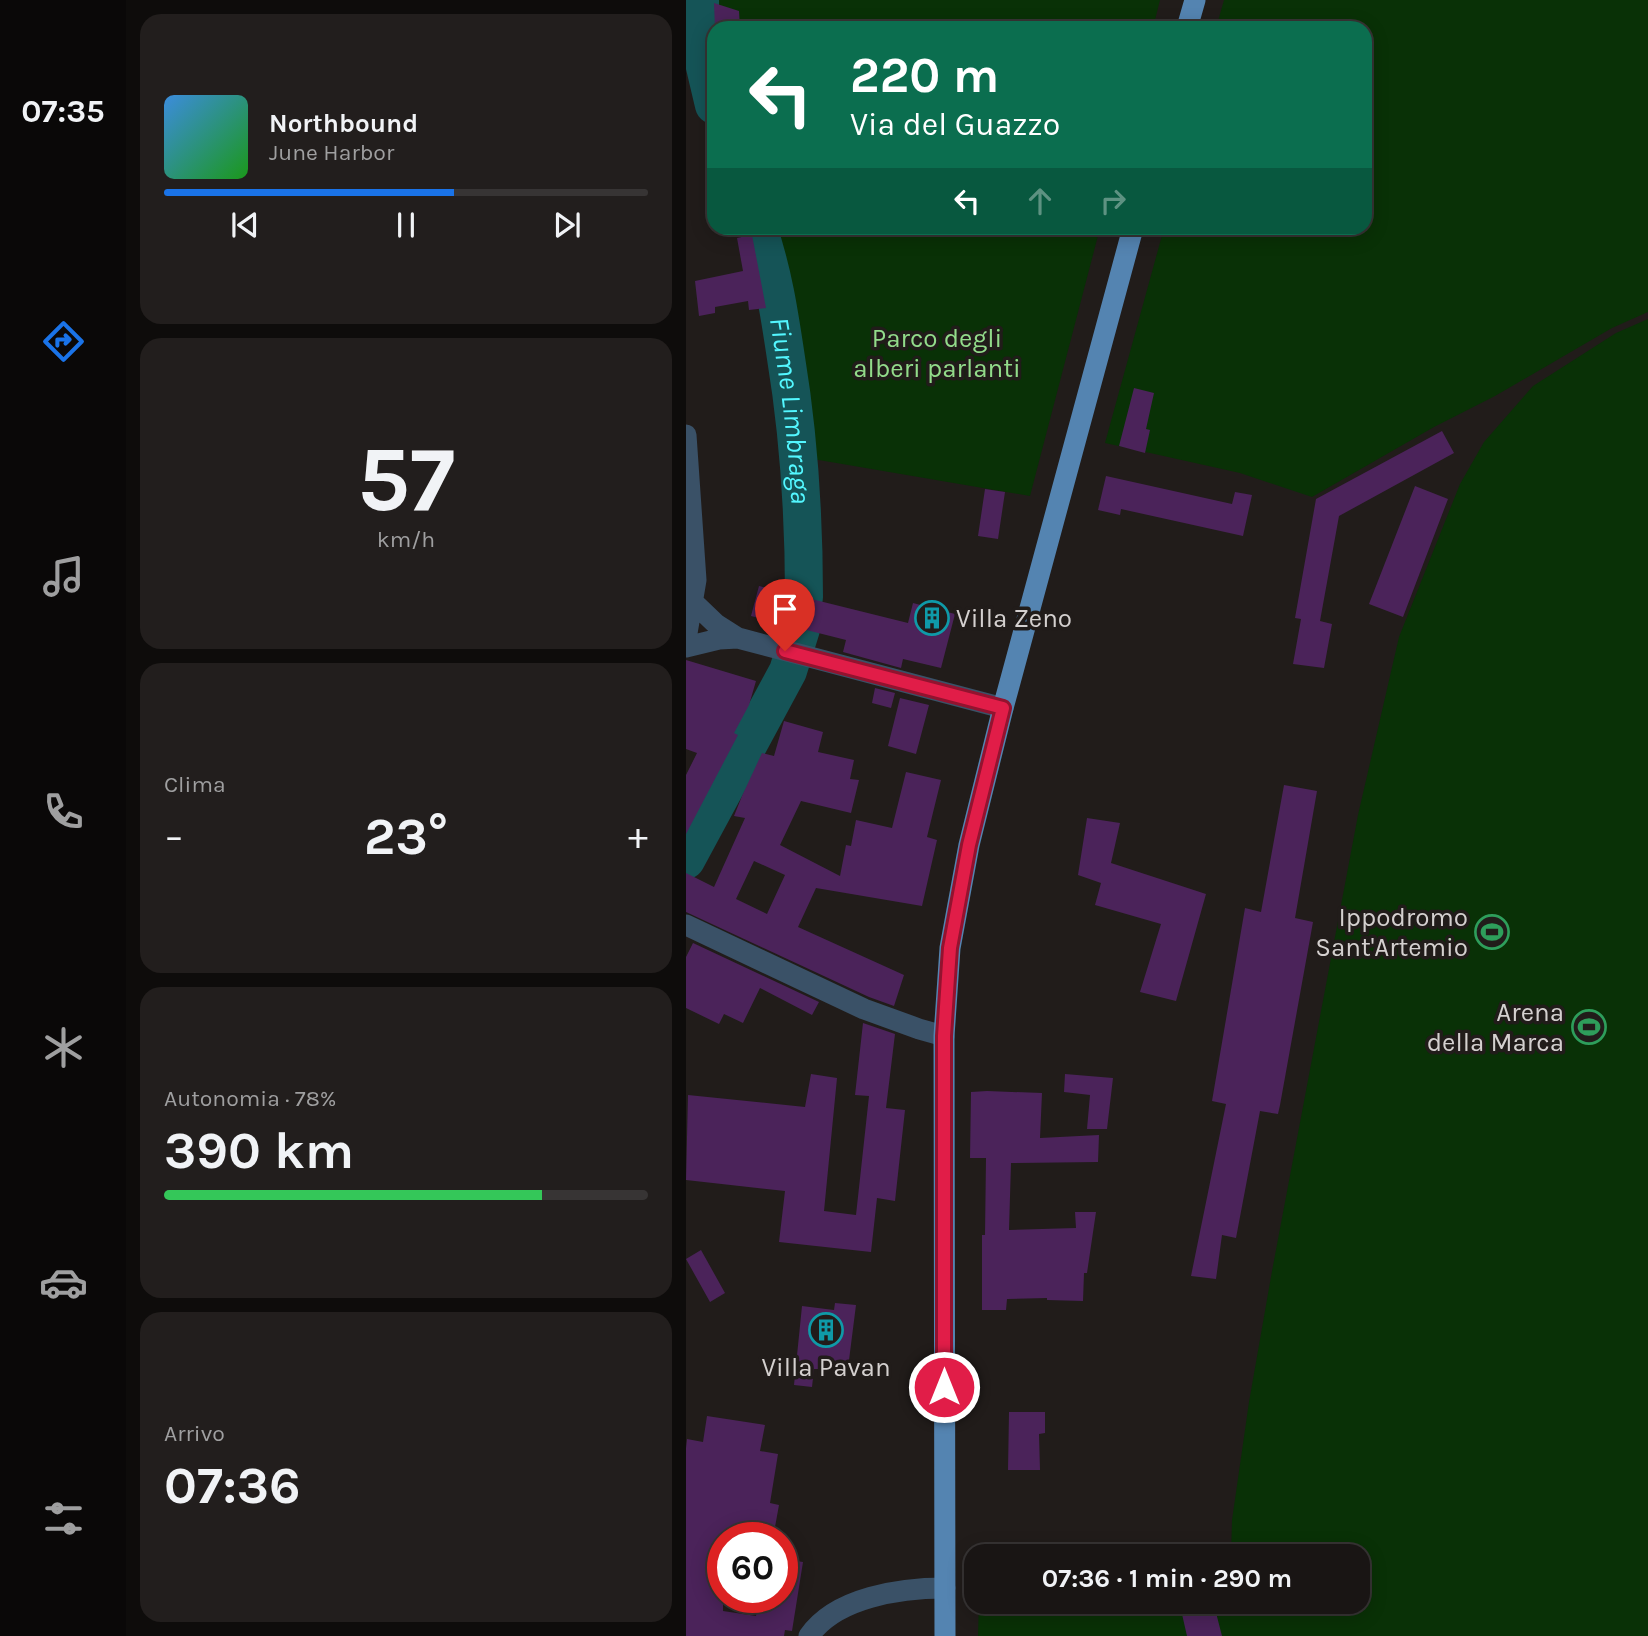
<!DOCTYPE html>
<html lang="it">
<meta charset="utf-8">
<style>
body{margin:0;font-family:Karla,sans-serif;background:#221e1d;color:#f1f3f6;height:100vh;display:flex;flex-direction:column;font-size:26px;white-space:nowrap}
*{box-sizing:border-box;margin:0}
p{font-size:23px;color:#9f9fa0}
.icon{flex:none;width:38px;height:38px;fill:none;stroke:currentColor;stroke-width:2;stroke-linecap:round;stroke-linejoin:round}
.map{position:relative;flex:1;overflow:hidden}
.details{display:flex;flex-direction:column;gap:14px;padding:14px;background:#0e0c0b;width:560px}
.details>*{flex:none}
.banner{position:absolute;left:21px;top:21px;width:665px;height:214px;border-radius:21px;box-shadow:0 4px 18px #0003,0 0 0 2px #373434;background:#0b6e4f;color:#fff;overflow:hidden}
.speed{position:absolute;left:21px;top:1522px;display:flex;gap:14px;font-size:35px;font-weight:700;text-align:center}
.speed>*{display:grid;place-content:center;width:91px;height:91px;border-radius:50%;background:#191514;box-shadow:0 4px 18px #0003,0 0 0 2px #373434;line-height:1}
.speed .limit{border:10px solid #d22;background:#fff;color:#111}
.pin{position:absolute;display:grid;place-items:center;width:60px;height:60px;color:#fff;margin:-72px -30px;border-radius:50% 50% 50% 0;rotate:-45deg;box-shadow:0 0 7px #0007}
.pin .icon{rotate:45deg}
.me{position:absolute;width:77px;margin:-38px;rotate:0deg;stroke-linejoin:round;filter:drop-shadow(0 0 5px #0008)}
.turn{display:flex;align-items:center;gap:24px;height:147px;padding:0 28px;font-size:32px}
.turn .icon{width:91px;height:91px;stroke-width:2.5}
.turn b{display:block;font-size:49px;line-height:60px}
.lanes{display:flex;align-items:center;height:66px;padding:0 28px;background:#0003;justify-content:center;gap:35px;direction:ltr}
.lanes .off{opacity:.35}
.big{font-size:52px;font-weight:700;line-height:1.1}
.details .tile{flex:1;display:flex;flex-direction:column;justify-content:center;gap:10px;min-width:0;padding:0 24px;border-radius:21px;background:#221e1d}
.details .dial{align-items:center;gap:0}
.dial b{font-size:91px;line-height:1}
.song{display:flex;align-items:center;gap:21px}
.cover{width:84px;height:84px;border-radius:10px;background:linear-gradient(135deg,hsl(210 70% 55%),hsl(120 70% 35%))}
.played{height:7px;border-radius:4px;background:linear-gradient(90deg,#1a73e8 60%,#373434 60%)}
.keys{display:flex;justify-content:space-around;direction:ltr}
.heat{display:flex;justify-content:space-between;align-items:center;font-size:38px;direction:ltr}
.charge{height:10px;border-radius:5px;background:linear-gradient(90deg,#34c759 78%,#373434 0)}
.trip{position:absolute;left:278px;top:1544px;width:406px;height:70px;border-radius:21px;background:#191514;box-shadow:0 4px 18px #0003,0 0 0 2px #373434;font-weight:700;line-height:70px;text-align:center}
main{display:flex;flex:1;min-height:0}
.dock{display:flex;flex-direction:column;width:126px;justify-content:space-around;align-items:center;background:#0a0808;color:#9f9fa0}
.dock .icon{width:49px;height:49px}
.dock .on{color:#1a73e8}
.dock b{font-size:32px;color:#f1f3f6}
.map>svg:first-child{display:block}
.green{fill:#093106}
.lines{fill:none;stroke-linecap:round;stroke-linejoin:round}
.river{stroke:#155457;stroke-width:38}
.building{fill:#4b235a;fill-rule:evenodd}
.minor{stroke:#3a5167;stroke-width:21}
.major{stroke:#5484b1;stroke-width:21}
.route-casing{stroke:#92132f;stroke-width:18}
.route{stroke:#e11d48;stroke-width:12}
.labels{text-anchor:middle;stroke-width:7;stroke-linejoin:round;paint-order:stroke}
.park-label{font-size:26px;fill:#92db8a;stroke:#211c1a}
.poi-label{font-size:26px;fill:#d4d0cf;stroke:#211c1a;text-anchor:end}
.water-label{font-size:28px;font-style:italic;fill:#53f7ff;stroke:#211c1a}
</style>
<main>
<nav class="dock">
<b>07:35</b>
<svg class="icon on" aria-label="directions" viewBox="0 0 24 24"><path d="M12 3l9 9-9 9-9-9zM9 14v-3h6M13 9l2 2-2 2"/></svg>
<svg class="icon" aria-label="music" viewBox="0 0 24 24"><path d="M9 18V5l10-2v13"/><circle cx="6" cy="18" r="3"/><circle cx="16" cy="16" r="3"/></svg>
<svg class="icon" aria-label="phone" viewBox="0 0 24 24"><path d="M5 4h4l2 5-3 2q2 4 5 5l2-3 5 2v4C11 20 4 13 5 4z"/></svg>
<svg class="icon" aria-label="climate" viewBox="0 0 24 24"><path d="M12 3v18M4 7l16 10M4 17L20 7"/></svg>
<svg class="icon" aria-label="car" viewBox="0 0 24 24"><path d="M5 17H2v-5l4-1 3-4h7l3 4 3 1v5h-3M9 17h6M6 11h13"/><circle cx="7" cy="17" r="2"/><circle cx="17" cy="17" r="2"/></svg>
<svg class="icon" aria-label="filters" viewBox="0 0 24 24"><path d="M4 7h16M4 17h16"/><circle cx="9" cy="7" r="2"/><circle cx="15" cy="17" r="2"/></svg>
</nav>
<section class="details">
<div class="tile">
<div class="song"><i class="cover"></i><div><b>Northbound</b><p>June Harbor</p></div></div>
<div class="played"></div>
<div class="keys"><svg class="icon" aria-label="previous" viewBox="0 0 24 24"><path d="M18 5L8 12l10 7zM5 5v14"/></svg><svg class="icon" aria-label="pause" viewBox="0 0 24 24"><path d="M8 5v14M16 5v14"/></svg><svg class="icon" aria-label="next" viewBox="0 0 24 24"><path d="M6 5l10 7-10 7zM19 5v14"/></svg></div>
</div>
<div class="tile dial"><b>57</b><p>km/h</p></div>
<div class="tile"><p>Clima</p>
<div class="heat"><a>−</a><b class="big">23°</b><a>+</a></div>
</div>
<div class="tile"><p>Autonomia · 78%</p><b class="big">390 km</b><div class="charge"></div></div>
<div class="tile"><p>Arrivo</p><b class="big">07:36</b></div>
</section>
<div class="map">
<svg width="962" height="1636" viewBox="0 0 962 1636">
<rect width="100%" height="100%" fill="#211c1a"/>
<path class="green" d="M 23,0 L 474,0 L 467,28 L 28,28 L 28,77 L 19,26 Z
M 538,0 L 962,0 L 962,312 L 926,328 L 809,396 L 748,427 L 626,497 L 554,473 L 419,443 L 478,228 L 679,228 L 679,28 L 530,28 Z
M 78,228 L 414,228 L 344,496 L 127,459 C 118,380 104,303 78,228 Z
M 962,319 L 962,1636 L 292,1636 L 293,1601 L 672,1601 L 672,1556 L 545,1556 L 546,1520 L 563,1402 L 586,1271 L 672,815 L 713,637 L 774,484 L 798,442 L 847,386 L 930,333 Z"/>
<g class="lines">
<g class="river">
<path d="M 14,0 L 14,46 L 28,105"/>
<path id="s1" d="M 72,228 C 87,272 93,311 100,358 C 113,437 118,516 118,597"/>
<path d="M 0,860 L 102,671 L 115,629"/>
</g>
</g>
<path class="building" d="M 28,3 L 53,11 L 54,28 L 29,28 Z
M 66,235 L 80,308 L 63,310 L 62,301 L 29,307 L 29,313 L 13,316 L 9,281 L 57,271 L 51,238 Z
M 448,388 L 468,393 L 460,429 L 464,430 L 459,453 L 433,446 Z
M 756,431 L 768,453 L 653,516 L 634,621 L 646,624 L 638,668 L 607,664 L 615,619 L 609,618 L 630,499 Z
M 420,476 L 546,504 L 549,492 L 566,495 L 557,536 L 435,509 L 434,515 L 412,510 Z
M 729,486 L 762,499 L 717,617 L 683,604 Z
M 299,489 L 319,492 L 312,539 L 292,536 Z
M 73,586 L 222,623 L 227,603 L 269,614 L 255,668 L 217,659 L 215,668 L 157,652 L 160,640 L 65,616 Z
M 0,660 L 70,681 L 63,705 L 48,733 L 52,735 L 0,834 L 0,775 L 11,753 L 0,749 Z
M 189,688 L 209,693 L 205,708 L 186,703 Z
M 214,698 L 243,705 L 230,754 L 202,746 Z
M 98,721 L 137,732 L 132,752 L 168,760 L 164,779 L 173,780 L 165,813 L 115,801 L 94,845 L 154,876 L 160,845 L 165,846 L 170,820 L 206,828 L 220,772 L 255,780 L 241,837 L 251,840 L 236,906 L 130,888 L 112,927 L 218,975 L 208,1006 L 183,997 L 0,912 L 0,873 L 28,887 L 59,818 L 48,816 L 56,796 L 76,753 L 88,756 ZM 68,861 L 99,875 L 81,914 L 50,899 Z
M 598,785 L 631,791 L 609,918 L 627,922 L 594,1105 L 592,1114 L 574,1111 L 550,1238 L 536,1235 L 530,1279 L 505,1276 L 540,1104 L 526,1101 L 559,908 L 575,912 Z
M 401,818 L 434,823 L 425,863 L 520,894 L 490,1001 L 454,992 L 475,924 L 409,905 L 415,883 L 392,875 Z
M 7,943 L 133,1002 L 126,1015 L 74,988 L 57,1023 L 38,1014 L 33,1024 L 0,1008 L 0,957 Z
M 177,1023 L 209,1034 L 200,1108 L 219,1110 L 209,1201 L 191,1198 L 185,1252 L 93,1242 L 99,1191 L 0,1180 L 2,1095 L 119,1107 L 125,1074 L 151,1078 L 138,1211 L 170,1215 L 183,1096 L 169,1095 Z
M 379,1074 L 427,1078 L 421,1129 L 401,1129 L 404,1095 L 378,1092 Z
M 301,1091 L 356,1093 L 354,1138 L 413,1135 L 412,1162 L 325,1163 L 323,1230 L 390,1228 L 389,1212 L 410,1212 L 401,1273 L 398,1273 L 397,1301 L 361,1300 L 361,1298 L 321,1299 L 320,1310 L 296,1310 L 296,1235 L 299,1235 L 300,1158 L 284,1158 L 285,1092 Z
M 15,1250 L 39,1293 L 24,1302 L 0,1259 Z
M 149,1303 L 170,1305 L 162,1368 L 134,1365 L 134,1369 L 128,1369 L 126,1387 L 108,1385 L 116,1306 L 148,1310 Z
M 323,1412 L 359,1412 L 359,1433 L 353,1434 L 354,1470 L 322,1470 Z
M 21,1416 L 79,1425 L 74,1451 L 92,1454 L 84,1503 L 93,1505 L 87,1538 L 37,1538 L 37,1611 L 70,1616 L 72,1602 L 83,1603 L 84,1598 L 96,1598 L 96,1559 L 117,1562 L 106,1631 L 99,1630 L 98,1636 L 0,1636 L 0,1448 L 1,1439 L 17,1442 Z
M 493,1601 L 527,1601 L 536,1636 L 501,1636 Z"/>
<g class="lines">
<path class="minor" d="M 0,435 L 10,580 L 0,639
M 52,638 L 317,708
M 0,647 L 33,639 L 52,638 L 30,624 L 7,602
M 0,925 L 178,1009 L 233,1029 L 258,1036
M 123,1636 C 150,1597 215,1588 259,1588"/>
<path class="major" d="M 501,28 L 509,0
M 259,1636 L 258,1036 L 264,948 L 283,845 L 317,708 L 447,228"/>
</g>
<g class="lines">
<g class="route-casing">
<path id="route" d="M 99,651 L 317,708 L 283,845 L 264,948 L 258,1036 L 258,1387"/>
</g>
<use href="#route" class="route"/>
</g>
<defs>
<g id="building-ring" transform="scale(1.75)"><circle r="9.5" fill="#211c1a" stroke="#0f9aa8" stroke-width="1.5"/><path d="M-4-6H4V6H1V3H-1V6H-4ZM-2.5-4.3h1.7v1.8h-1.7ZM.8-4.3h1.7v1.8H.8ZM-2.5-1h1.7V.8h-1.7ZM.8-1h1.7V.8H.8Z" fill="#0f9aa8"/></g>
<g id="stadium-ring" transform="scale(1.75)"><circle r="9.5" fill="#211c1a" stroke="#2e9e5b" stroke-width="1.5"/><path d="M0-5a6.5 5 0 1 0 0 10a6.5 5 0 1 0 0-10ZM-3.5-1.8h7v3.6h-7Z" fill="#2e9e5b"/></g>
</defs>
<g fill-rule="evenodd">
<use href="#building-ring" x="246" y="618"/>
<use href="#stadium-ring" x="806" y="932"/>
<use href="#stadium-ring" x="903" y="1027"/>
<use href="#building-ring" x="140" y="1330"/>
</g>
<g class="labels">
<g class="park-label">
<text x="251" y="347">Parco degli<tspan x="251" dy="30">alberi parlanti</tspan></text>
</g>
<g class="poi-label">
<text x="270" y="627" text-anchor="start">Villa Zeno</text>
<text x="782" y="926">Ippodromo<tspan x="782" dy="30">Sant'Artemio</tspan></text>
<text x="878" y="1021">Arena<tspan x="878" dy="30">della Marca</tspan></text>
<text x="140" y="1376" text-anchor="middle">Villa Pavan</text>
</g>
<g class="water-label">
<text dy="10" stroke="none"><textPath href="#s1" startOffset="186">Fiume Limbraga</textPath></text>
</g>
</g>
</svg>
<div class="speed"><div class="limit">60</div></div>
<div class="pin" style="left:99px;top:651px;background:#d93025"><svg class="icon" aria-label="arrive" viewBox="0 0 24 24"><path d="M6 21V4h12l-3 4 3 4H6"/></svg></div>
<svg class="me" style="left:258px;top:1387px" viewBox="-20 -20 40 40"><circle r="17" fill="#e11d48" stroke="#fff" stroke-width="3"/><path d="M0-11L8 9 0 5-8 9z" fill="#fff"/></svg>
<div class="trip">07:36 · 1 min · 290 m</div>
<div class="banner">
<div class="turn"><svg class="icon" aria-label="left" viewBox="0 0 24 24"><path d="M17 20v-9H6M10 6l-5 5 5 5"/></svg><div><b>220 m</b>Via del Guazzo</div></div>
<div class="lanes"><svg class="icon" aria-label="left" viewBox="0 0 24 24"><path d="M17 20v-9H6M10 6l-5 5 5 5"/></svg><svg class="icon off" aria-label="ahead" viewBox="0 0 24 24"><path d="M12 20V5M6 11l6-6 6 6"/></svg><svg class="icon off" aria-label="right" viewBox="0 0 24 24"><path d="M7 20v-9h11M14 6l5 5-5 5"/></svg></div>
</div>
</div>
</main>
